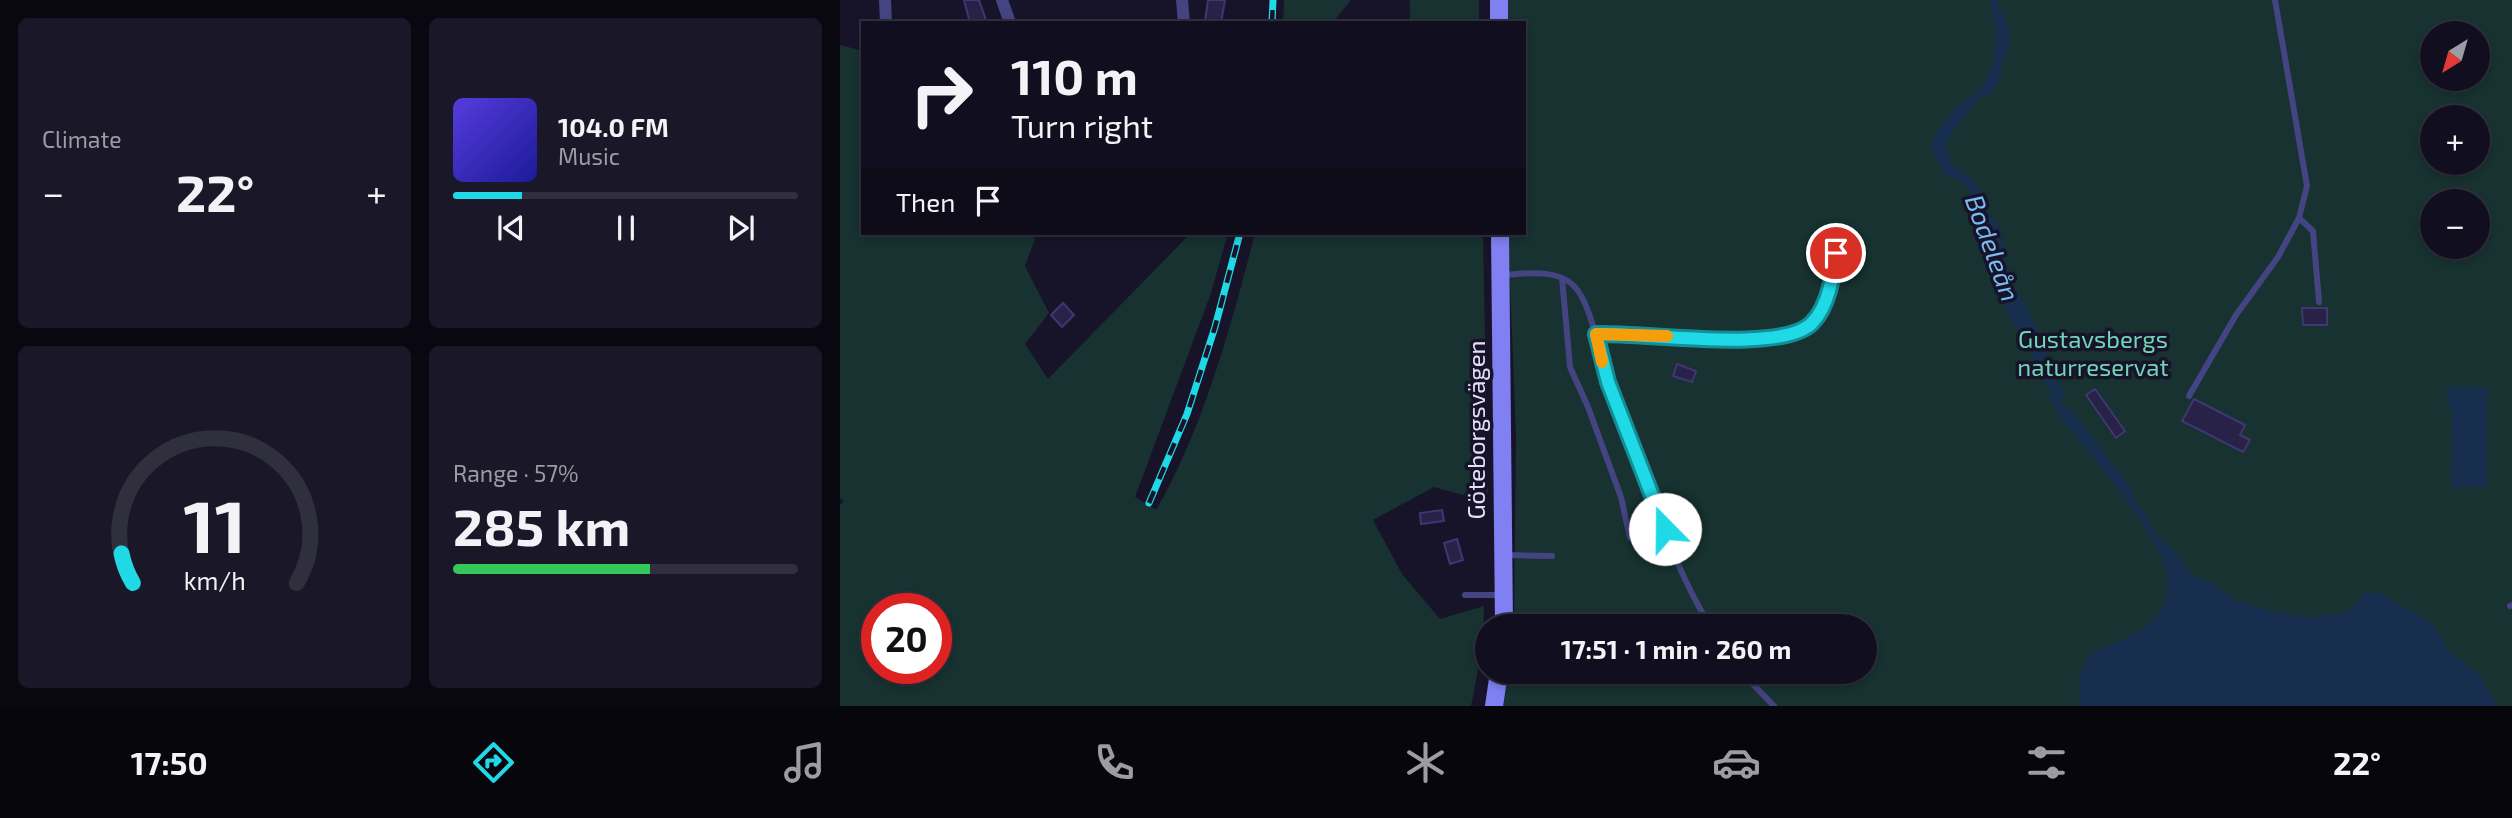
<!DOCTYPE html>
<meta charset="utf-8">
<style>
body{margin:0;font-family:"Exo 2",sans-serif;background:#1a1828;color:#f1f3f6;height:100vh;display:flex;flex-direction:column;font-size:26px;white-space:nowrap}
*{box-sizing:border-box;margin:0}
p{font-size:23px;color:#9c9ca4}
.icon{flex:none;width:38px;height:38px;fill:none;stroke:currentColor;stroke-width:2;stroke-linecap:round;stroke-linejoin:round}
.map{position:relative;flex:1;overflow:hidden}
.drawer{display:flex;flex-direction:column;gap:18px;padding:18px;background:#090811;width:840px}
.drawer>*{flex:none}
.top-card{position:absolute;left:21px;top:21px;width:665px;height:214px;border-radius:0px;box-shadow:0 4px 10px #0003,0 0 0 2px #302f3d;background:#110f1f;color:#f1f3f6;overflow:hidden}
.needle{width:46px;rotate:217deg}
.fabs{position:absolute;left:1580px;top:21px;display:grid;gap:14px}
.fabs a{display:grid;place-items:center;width:70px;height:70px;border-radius:50%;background:#110f1f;box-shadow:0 4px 10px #0003,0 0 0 2px #302f3d;font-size:35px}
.speed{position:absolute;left:21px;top:593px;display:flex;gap:14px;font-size:35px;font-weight:700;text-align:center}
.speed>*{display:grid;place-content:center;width:91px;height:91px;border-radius:50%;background:#110f1f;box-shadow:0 4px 10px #0003,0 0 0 2px #302f3d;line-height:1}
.speed .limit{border:10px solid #d22;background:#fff;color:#111}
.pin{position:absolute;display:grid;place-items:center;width:60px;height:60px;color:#fff;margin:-30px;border:4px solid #fff;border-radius:50%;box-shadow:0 2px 7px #0007}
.me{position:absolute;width:77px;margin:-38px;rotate:338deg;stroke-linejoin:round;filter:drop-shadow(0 0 5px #0008)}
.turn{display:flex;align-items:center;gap:24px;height:147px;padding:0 35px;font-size:32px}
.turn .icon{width:91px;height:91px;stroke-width:2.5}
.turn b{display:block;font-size:49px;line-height:60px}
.then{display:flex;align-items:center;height:66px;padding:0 35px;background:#0003;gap:14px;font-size:26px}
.big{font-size:52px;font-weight:700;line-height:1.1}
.drawer .card{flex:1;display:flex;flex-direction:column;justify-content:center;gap:10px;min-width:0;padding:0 24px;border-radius:10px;background:#1a1828}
.drawer .dial{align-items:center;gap:0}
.dial svg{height:182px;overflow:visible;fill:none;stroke:#302f3d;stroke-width:7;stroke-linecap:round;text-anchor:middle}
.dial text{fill:#f1f3f6;stroke:none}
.song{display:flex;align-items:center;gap:21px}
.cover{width:84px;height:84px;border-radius:10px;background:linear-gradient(135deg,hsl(250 70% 55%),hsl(240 70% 35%))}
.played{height:7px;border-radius:4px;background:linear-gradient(90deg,#1fd9e7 20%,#302f3d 20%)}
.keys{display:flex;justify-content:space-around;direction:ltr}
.heat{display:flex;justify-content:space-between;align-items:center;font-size:38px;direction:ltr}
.charge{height:10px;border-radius:5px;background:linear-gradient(90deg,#34c759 57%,#302f3d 0)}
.drawer .tiles{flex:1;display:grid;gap:18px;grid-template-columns:repeat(2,1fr)}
.trip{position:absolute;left:635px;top:614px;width:402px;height:70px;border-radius:35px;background:#110f1f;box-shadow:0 4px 10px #0003,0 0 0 2px #302f3d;font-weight:700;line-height:70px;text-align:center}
.menu{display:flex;height:112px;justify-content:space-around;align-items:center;background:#07060c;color:#9c9ca4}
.menu .icon{width:49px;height:49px}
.menu .active{color:#1fd9e7}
.menu b{font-size:32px;color:#f1f3f6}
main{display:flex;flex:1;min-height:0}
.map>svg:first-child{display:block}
.green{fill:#173230;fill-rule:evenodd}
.water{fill:#172e4e}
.building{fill:#282248;stroke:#403671;stroke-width:2}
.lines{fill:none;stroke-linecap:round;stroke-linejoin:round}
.lane{stroke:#444483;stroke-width:6}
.street{stroke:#444483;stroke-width:12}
.secondary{stroke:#8080f2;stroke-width:18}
.rail-casing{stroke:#1fd9e7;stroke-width:7}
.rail{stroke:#171429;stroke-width:4.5;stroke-dasharray:13;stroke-linecap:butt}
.route-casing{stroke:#148d96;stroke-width:18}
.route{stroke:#1fd9e7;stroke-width:12}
.slow{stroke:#f59e0b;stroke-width:12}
.labels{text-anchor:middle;stroke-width:7;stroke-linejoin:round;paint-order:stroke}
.park-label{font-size:24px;fill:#71d5b9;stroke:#171429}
.street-label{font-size:24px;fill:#e1dffc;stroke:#171429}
.water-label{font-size:26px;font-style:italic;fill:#78bcf1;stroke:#171429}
</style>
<main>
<section class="drawer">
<div class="tiles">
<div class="card"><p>Climate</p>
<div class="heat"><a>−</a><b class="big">22°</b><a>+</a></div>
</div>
<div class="card">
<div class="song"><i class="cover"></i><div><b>104.0 FM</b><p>Music</p></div></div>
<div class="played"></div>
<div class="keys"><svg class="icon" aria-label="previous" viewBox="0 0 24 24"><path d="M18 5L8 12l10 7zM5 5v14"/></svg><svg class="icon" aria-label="pause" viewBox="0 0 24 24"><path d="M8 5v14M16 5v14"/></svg><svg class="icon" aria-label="next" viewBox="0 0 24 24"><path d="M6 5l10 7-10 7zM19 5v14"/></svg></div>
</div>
<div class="card dial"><svg viewBox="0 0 100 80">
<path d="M14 69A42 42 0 1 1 86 69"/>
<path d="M14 69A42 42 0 0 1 9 56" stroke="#1fd9e7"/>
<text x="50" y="56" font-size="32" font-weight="700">11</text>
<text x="50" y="72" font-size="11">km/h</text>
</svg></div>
<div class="card"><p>Range · 57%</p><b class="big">285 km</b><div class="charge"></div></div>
</div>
</section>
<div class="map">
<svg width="1672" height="706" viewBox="0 0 1672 706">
<rect width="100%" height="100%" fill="#171429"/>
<path class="green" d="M 444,0 L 511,0 L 492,23 L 443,23 Z
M 570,0 L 639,0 L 639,23 L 570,23 Z
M 661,0 L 1672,0 L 1672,706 L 658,706 L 666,672 L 1026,672 L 1026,626 L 674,626 L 676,435 L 668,233 L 684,233 L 684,23 L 662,23 ZM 1592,33 L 1638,33 L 1638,79 L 1592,79 ZM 1592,117 L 1638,117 L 1638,163 L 1592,163 ZM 1592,201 L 1638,201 L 1638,247 L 1592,247 Z
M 0,45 L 23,51 L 23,233 L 194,233 L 196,236 L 185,266 L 209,313 L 185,344 L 208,379 L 351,233 L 388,233 L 371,293 L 295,497 L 316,510 C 363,430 392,323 415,233 L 643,233 L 648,502 L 594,487 L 533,520 L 562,574 L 600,619 L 644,606 L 643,645 L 631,706 L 0,706 L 0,505 L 4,501 L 0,498 ZM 37,609 L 96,609 L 96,668 L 37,668 Z"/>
<path class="water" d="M 1150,0 L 1159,0 L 1158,7 C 1167,18 1173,36 1168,50 C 1166,55 1162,61 1162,66 C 1161,83 1155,94 1137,99 C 1128,118 1108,129 1105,150 L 1111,157 L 1110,163 C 1131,182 1140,176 1143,207 L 1157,223 L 1161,232 L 1170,281 L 1186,305 L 1206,351 L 1209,365 L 1225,394 L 1221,401 L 1225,407 L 1233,411 L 1293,491 L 1291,496 L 1305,514 L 1315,533 L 1343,560 L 1344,567 L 1355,578 L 1369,581 L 1395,600 L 1427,610 L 1470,618 L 1510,611 L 1525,592 L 1540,593 L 1593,624 L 1608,650 L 1638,674 L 1658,706 L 1240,706 C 1233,629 1281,658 1317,616 C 1324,608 1328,597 1328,587 C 1329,547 1266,474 1241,442 C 1227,425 1213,412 1209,389 L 1162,302 L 1145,243 L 1141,219 L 1128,188 L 1119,180 L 1105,174 L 1091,150 L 1094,136 L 1111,113 L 1120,103 L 1139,90 L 1151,72 L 1157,35 Z
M 1607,387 L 1647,387 L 1647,487 L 1611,487 L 1612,405 L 1607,404 Z"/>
<path class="building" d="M 124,0 L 139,0 L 147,23 L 130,23 Z
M 368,0 L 385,0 L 381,23 L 365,21 Z
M 223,303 L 234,315 L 222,327 L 211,315 Z
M 1462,308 L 1487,308 L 1487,325 L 1463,325 Z
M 837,364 L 856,371 L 852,382 L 833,376 Z
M 1255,389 L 1285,431 L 1276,438 L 1246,395 Z
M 1354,399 L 1405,425 L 1400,435 L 1410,440 L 1403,452 L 1342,421 Z
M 602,510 L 604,521 L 581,524 L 580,513 Z
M 617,539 L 623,560 L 610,564 L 604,543 Z"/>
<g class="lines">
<path class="lane" d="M 1435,0 L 1467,186 L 1459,218 L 1473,231 L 1479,302
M 662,275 C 685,274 717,268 734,286 C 752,304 759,356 768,381 C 774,399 783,417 789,435 C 813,499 834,567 870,626
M 722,278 L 730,367 L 748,407 L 781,497 L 790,538
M 756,334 C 802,332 944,354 974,322 C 994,299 996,258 1000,229
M 1349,396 L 1396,315 L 1438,257 L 1459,218
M 665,555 L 712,556
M 625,595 L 661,595
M 1670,606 L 1672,605
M 901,672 L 934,706"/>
<path class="street" d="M 45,0 L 46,23
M 162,0 L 170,23
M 342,0 L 344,23"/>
<path class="secondary" d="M 659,0 L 659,23
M 660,233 L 664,626
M 654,706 L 659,672"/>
<g class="rail-casing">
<path id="rail" d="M 432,23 L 433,0
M 309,503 L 347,414 L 375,327 L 400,233"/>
</g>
<use href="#rail" class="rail"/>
</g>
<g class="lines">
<g class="route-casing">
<path id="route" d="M 825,529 L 768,382 L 756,334 C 802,332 942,354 972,323 C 989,306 993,275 996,253"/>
</g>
<use href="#route" class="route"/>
<path class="slow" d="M 762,362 L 756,334 L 827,336"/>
</g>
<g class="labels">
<g class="park-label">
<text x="1253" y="348">Gustavsbergs<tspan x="1253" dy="28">naturreservat</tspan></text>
</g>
<g class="street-label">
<text transform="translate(637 430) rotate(-90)" y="8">Göteborgsvägen</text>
</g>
<g class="water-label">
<text transform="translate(1152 248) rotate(70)" y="9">Bodeleån</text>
</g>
</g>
</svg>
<div class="fabs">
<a><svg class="needle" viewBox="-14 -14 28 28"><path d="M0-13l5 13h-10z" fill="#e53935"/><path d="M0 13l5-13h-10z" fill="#9c9ca4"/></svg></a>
<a>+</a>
<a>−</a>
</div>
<div class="speed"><div class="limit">20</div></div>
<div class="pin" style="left:996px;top:253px;background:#d93025"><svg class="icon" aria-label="arrive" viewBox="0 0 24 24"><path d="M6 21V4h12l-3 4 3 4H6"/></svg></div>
<svg class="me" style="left:825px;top:529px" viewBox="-20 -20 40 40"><circle r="19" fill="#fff"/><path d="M0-13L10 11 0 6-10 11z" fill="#1fd9e7"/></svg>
<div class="trip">17:51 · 1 min · 260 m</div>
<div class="top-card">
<div class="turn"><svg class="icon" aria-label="right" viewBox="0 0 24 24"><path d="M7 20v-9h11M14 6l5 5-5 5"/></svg><div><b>110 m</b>Turn right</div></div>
<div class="then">Then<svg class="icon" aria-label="arrive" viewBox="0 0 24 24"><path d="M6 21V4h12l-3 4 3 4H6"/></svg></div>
</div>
</div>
</main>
<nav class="menu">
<b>17:50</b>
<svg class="icon active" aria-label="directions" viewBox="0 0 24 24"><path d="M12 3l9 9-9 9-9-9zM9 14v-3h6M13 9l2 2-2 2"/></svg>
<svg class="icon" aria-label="music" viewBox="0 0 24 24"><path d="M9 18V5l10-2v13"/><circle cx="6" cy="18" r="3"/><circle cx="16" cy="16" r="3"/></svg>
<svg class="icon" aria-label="phone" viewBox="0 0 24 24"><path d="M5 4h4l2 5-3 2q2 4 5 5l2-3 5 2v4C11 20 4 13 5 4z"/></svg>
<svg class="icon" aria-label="climate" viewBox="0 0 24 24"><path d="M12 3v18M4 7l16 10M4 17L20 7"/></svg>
<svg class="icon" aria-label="car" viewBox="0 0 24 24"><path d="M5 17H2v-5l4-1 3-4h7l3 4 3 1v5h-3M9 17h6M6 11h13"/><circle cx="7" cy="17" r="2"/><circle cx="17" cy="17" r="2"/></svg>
<svg class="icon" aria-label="filters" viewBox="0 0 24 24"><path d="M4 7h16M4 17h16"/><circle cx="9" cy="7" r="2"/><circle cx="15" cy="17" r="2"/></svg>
<b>22°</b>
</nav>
